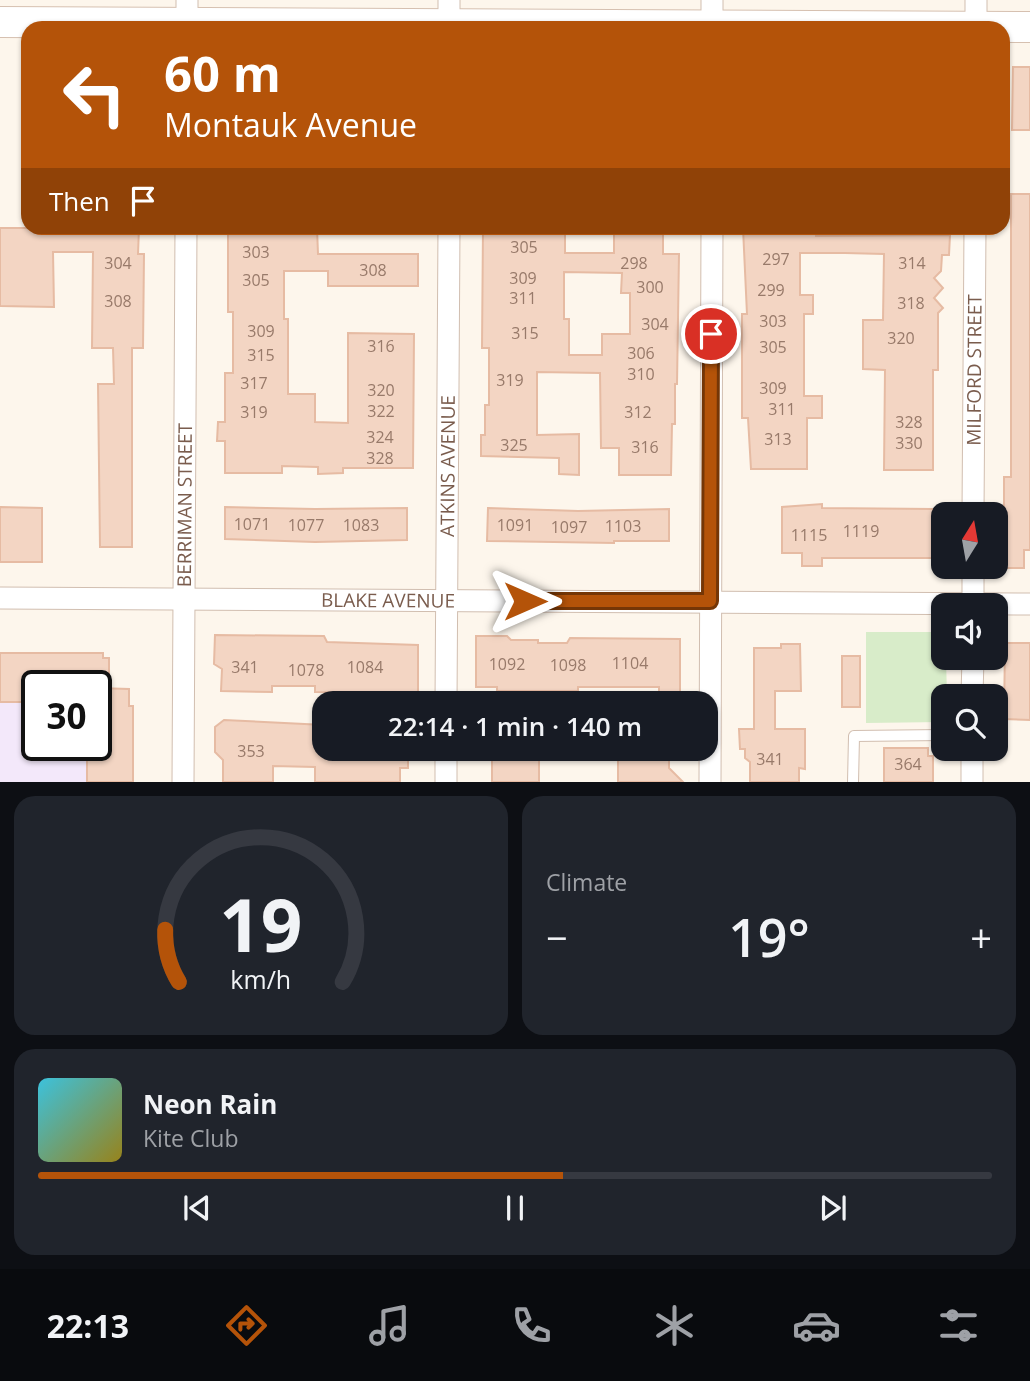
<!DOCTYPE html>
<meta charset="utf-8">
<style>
body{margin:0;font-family:"Open Sans",sans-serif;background:#20242c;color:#f1f3f6;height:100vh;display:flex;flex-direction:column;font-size:26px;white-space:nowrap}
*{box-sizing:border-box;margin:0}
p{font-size:23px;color:#9ea1a6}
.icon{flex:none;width:38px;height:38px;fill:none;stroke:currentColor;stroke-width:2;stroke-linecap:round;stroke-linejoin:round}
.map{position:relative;height:782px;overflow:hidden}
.details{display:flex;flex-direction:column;gap:14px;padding:14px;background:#0d0f14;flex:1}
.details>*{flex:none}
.hud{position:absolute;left:21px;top:21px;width:989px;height:214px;border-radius:21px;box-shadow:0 2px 5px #0004;background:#b45309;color:#fff;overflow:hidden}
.needle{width:46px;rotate:11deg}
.tools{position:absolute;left:931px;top:502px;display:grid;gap:14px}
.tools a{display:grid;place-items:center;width:77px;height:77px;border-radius:14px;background:#171b24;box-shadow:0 2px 5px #0004;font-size:35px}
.speed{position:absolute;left:21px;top:670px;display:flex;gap:14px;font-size:35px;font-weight:700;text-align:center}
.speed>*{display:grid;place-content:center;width:91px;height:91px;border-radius:50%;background:#171b24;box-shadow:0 2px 5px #0004;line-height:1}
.speed .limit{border:4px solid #111;border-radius:10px;background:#fff;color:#111}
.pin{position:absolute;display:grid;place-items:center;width:60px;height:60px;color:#fff;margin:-30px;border:4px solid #fff;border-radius:50%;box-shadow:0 2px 7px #0007}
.me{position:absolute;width:77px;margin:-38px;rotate:90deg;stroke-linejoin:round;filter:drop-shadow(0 0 5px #0008)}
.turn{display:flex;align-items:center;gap:24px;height:147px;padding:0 28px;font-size:32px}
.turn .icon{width:91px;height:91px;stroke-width:2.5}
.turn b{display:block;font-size:49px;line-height:60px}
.then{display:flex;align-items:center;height:66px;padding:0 28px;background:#0003;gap:14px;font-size:26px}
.big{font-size:52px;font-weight:600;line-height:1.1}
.details .card{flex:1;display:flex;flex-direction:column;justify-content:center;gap:10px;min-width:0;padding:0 24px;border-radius:21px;background:#20242c}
.details .dial{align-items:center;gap:0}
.dial svg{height:182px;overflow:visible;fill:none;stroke:#363941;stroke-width:7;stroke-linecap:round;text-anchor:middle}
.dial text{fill:#f1f3f6;stroke:none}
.song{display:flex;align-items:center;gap:21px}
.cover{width:84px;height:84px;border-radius:10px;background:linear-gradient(135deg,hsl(190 70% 55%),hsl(50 70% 35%))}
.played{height:7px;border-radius:4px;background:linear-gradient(90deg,#b45309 55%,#363941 55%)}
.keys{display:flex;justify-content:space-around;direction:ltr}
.heat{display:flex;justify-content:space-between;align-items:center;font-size:38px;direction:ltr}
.details .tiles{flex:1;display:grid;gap:14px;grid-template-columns:1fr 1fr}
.card:last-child{grid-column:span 2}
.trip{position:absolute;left:312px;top:691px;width:406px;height:70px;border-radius:21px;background:#171b24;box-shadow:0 2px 5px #0004;font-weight:600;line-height:70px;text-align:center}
.tab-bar{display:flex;height:112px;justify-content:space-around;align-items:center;background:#090b0e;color:#9ea1a6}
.tab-bar .icon{width:49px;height:49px}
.tab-bar .current{color:#b45309}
.tab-bar b{font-size:32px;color:#f1f3f6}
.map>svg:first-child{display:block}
.education{fill:#f3e8fa;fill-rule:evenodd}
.green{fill:#d8ecc9}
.building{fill:#f3d5c3;stroke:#e6bba3;stroke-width:2;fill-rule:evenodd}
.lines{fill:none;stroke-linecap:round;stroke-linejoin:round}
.lane-casing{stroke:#d1beb0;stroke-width:12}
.street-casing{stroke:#d1beb0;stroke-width:23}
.secondary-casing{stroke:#d6c0b0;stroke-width:32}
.lane{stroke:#fff;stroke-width:10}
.street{stroke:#fff;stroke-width:21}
.secondary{stroke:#fff;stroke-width:30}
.route-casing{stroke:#753606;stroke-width:18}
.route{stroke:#b45309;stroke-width:12}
.labels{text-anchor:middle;stroke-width:7;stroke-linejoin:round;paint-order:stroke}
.number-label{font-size:16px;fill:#987a6a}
.street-label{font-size:19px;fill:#7a5c4d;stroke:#fffaf3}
</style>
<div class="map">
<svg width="1030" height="783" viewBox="0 0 1030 783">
<rect width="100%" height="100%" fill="#fdf6ec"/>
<path class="education" d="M 0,653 L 13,653 L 14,657 L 24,657 L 24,653 L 43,653 L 44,658 L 54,657 L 54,653 L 73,653 L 73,658 L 85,657 L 85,653 L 103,653 L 103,658 L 109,658 L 109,688 L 129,689 L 129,706 L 133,706 L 133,725 L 129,725 L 129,736 L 133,736 L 133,755 L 129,755 L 129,766 L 133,766 L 133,782 L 0,782 ZM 37,686 L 96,686 L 96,746 L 37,746 Z"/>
<path class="green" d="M 866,632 L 943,632 L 943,658 L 946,658 L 947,696 L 943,696 L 943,722 L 866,723 Z"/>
<path class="building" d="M 1013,67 L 1030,67 L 1030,130 L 1012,130 Z
M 1011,194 L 1030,194 L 1030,550 L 1024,550 L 1024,568 L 1004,568 L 1004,477 L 1011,477 Z
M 0,228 L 139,228 L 138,254 L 144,254 L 143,348 L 132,348 L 132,547 L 100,547 L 98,384 L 114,384 L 113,348 L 92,348 L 93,252 L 53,252 L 54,307 L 0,306 Z
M 228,228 L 317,228 L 318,254 L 418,254 L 418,286 L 328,286 L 328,271 L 284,271 L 284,319 L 288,319 L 288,394 L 315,394 L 315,422 L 348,423 L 348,333 L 414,334 L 413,468 L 343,468 L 343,473 L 318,474 L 318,467 L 282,466 L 282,473 L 225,473 L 225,441 L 217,441 L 218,422 L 225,422 L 225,373 L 233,373 L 233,312 L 228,312 Z
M 483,228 L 565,228 L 565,253 L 614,253 L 614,228 L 663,228 L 663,254 L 679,254 L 677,384 L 675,384 L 675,424 L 672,424 L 671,475 L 619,475 L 619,448 L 601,448 L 600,373 L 537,372 L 537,435 L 579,434 L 579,475 L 559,474 L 559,458 L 481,456 L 481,435 L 485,435 L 485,405 L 489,405 L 489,348 L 482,348 ZM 564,272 L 622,273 L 621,293 L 630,293 L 630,334 L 602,334 L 602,355 L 569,355 L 569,319 L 564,319 Z
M 743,228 L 816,228 L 816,236 L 950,235 L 949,255 L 942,255 L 941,271 L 934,278 L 943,288 L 934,298 L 943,308 L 938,313 L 938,370 L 933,370 L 933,470 L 884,470 L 885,370 L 863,369 L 863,320 L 883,320 L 884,254 L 845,253 L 800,253 L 800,295 L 813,295 L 813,314 L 804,314 L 804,396 L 822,396 L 822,418 L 807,418 L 807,469 L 751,469 L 748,418 L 742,418 L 742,314 L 747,314 Z
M 822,504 L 822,508 L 933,509 L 933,558 L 822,558 L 822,566 L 802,566 L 802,553 L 782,553 L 782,507 Z
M 0,507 L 42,508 L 42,562 L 0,562 Z
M 225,507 L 315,509 L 407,508 L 407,540 L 315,542 L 225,539 Z
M 488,508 L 578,511 L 669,509 L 669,541 L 614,541 L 614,543 L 487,541 Z
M 215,635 L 324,636 L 327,642 L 418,645 L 418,698 L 396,697 L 396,693 L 315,692 L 315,686 L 272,686 L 272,692 L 221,691 L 222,669 L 214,664 Z
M 476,636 L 507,636 L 511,640 L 538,640 L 538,643 L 567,643 L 570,638 L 680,639 L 680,704 L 659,704 L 659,687 L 578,687 L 578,691 L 497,691 L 497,687 L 476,687 Z
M 1005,643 L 1030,643 L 1030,720 L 1004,719 Z
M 781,644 L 800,644 L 801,691 L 775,691 L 775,729 L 805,729 L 805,769 L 799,768 L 799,782 L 750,782 L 750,762 L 745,758 L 745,749 L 740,749 L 739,729 L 754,729 L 754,648 L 781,648 Z
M 0,653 L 103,653 L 103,658 L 109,658 L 109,686 L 37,686 L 37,702 L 0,702 Z
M 842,656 L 860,656 L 860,707 L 842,707 Z
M 96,688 L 129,689 L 129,706 L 133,706 L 133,782 L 87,782 L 87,746 L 96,746 Z
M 224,720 L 324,725 L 324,749 L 408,749 L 408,768 L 400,768 L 400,782 L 315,782 L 315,767 L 273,766 L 273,782 L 223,782 L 223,760 L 215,752 L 215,727 Z
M 884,748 L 928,748 L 928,756 L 933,756 L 933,782 L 884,782 Z
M 496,749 L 539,749 L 539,782 L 492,782 L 492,757 L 496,757 Z
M 618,749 L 669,749 L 669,768 L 683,782 L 618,782 Z"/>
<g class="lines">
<g class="lane-casing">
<path id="lane" d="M 853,783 L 854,736 L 943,735"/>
</g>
<g class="street-casing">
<g id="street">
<path d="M 187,28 L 187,0"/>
<path d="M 449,28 L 449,0"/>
<path d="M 712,28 L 712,0"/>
<path d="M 976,28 L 976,0"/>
<path id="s1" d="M 973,514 L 975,228"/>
<path id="s2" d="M 0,598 L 1030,604"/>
<path d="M 973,606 L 973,567"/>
<path d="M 972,696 L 973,658"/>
<path id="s3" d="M 446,704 L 449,228"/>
<path id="s4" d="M 183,783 L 186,228"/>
<path d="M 446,783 L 446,749"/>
<path d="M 710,783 L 712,228"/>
<path d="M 972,783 L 972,749"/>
</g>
</g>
<g class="secondary-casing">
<path id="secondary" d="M 0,22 L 1030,27"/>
</g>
<use href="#lane" class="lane"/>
<use href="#street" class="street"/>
<use href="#secondary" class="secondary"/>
</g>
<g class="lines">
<g class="route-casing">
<path id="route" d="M 525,601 L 710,601 L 711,334"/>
</g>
<use href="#route" class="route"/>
</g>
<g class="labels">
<g class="number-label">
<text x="524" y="253">305</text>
<text x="256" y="258">303</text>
<text x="776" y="265">297</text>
<text x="118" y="269">304</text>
<text x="634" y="269">298</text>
<text x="912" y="269">314</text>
<text x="373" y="276">308</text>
<text x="523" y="284">309</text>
<text x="256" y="286">305</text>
<text x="650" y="293">300</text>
<text x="771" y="296">299</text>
<text x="523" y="304">311</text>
<text x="118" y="307">308</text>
<text x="911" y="309">318</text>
<text x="773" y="327">303</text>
<text x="655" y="330">304</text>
<text x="261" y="337">309</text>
<text x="525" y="339">315</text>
<text x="901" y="344">320</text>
<text x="381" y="352">316</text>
<text x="773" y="353">305</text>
<text x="641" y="359">306</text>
<text x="261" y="361">315</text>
<text x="641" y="380">310</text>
<text x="510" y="386">319</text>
<text x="254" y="389">317</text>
<text x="773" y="394">309</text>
<text x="381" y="396">320</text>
<text x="782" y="415">311</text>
<text x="381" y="417">322</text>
<text x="254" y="418">319</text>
<text x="638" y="418">312</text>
<text x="909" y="428">328</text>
<text x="380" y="443">324</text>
<text x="778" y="445">313</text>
<text x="909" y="449">330</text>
<text x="514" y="451">325</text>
<text x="645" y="453">316</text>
<text x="380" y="464">328</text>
<text x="252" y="530">1071</text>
<text x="306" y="531">1077</text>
<text x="361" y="531">1083</text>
<text x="515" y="531">1091</text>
<text x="623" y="532">1103</text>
<text x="569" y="533">1097</text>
<text x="861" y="537">1119</text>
<text x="809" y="541">1115</text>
<text x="630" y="669">1104</text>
<text x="507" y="670">1092</text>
<text x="568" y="671">1098</text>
<text x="245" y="673">341</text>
<text x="365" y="673">1084</text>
<text x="306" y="676">1078</text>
<text x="251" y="757">353</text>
<text x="770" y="765">341</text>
<text x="908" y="770">364</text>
</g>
<g class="street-label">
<text dy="7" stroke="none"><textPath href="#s1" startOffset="144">MILFORD STREET</textPath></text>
<text dy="7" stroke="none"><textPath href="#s3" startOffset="238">ATKINS AVENUE</textPath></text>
<text dy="7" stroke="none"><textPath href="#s4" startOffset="278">BERRIMAN STREET</textPath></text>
<text dy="7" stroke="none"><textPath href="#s2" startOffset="388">BLAKE AVENUE</textPath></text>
</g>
</g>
</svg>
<div class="tools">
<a><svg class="needle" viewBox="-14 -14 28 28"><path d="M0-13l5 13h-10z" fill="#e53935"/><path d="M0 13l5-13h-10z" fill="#9ea1a6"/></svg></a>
<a><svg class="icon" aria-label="sound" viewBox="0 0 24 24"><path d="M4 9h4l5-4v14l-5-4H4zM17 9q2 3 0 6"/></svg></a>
<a><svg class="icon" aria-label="search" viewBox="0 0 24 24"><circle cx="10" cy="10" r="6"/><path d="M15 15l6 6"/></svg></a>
</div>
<div class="speed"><div class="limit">30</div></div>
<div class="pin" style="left:711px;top:334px;background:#d93025"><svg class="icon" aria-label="arrive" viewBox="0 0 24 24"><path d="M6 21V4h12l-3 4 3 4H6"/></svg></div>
<svg class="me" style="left:525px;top:601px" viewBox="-20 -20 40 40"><path d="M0-17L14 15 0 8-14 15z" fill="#b45309" stroke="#fff" stroke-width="4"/></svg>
<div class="trip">22:14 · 1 min · 140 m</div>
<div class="hud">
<div class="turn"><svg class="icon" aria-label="left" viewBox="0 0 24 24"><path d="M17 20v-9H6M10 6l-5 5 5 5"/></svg><div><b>60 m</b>Montauk Avenue</div></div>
<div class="then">Then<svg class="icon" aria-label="arrive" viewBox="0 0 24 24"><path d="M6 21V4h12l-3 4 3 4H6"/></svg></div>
</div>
</div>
<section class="details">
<div class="tiles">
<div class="card dial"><svg viewBox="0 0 100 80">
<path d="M14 69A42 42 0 1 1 86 69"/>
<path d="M14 69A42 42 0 0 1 8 46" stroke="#b45309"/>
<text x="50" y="56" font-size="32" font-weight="700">19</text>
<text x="50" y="72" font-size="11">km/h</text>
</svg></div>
<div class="card"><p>Climate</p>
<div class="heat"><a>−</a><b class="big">19°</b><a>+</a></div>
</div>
<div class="card">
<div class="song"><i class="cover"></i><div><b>Neon Rain</b><p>Kite Club</p></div></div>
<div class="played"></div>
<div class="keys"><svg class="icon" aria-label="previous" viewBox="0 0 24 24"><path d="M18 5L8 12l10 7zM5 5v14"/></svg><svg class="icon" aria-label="pause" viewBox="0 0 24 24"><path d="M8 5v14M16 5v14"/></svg><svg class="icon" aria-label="next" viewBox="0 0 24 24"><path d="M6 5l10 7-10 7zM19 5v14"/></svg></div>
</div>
</div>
</section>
<nav class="tab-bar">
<b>22:13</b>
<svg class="icon current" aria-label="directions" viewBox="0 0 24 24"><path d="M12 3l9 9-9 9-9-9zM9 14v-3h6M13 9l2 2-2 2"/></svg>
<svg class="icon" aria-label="music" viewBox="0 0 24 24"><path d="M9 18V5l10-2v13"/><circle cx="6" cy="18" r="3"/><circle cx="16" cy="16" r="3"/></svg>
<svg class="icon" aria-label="phone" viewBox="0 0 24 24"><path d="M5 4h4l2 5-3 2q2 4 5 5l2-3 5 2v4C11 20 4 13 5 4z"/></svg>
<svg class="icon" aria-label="climate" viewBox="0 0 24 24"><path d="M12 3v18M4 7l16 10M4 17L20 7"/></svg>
<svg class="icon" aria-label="car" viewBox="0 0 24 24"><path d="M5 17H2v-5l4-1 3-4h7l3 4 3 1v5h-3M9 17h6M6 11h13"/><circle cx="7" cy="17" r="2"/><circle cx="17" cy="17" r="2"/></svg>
<svg class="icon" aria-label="filters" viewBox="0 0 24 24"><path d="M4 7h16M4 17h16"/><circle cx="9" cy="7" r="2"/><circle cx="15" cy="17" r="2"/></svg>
</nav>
